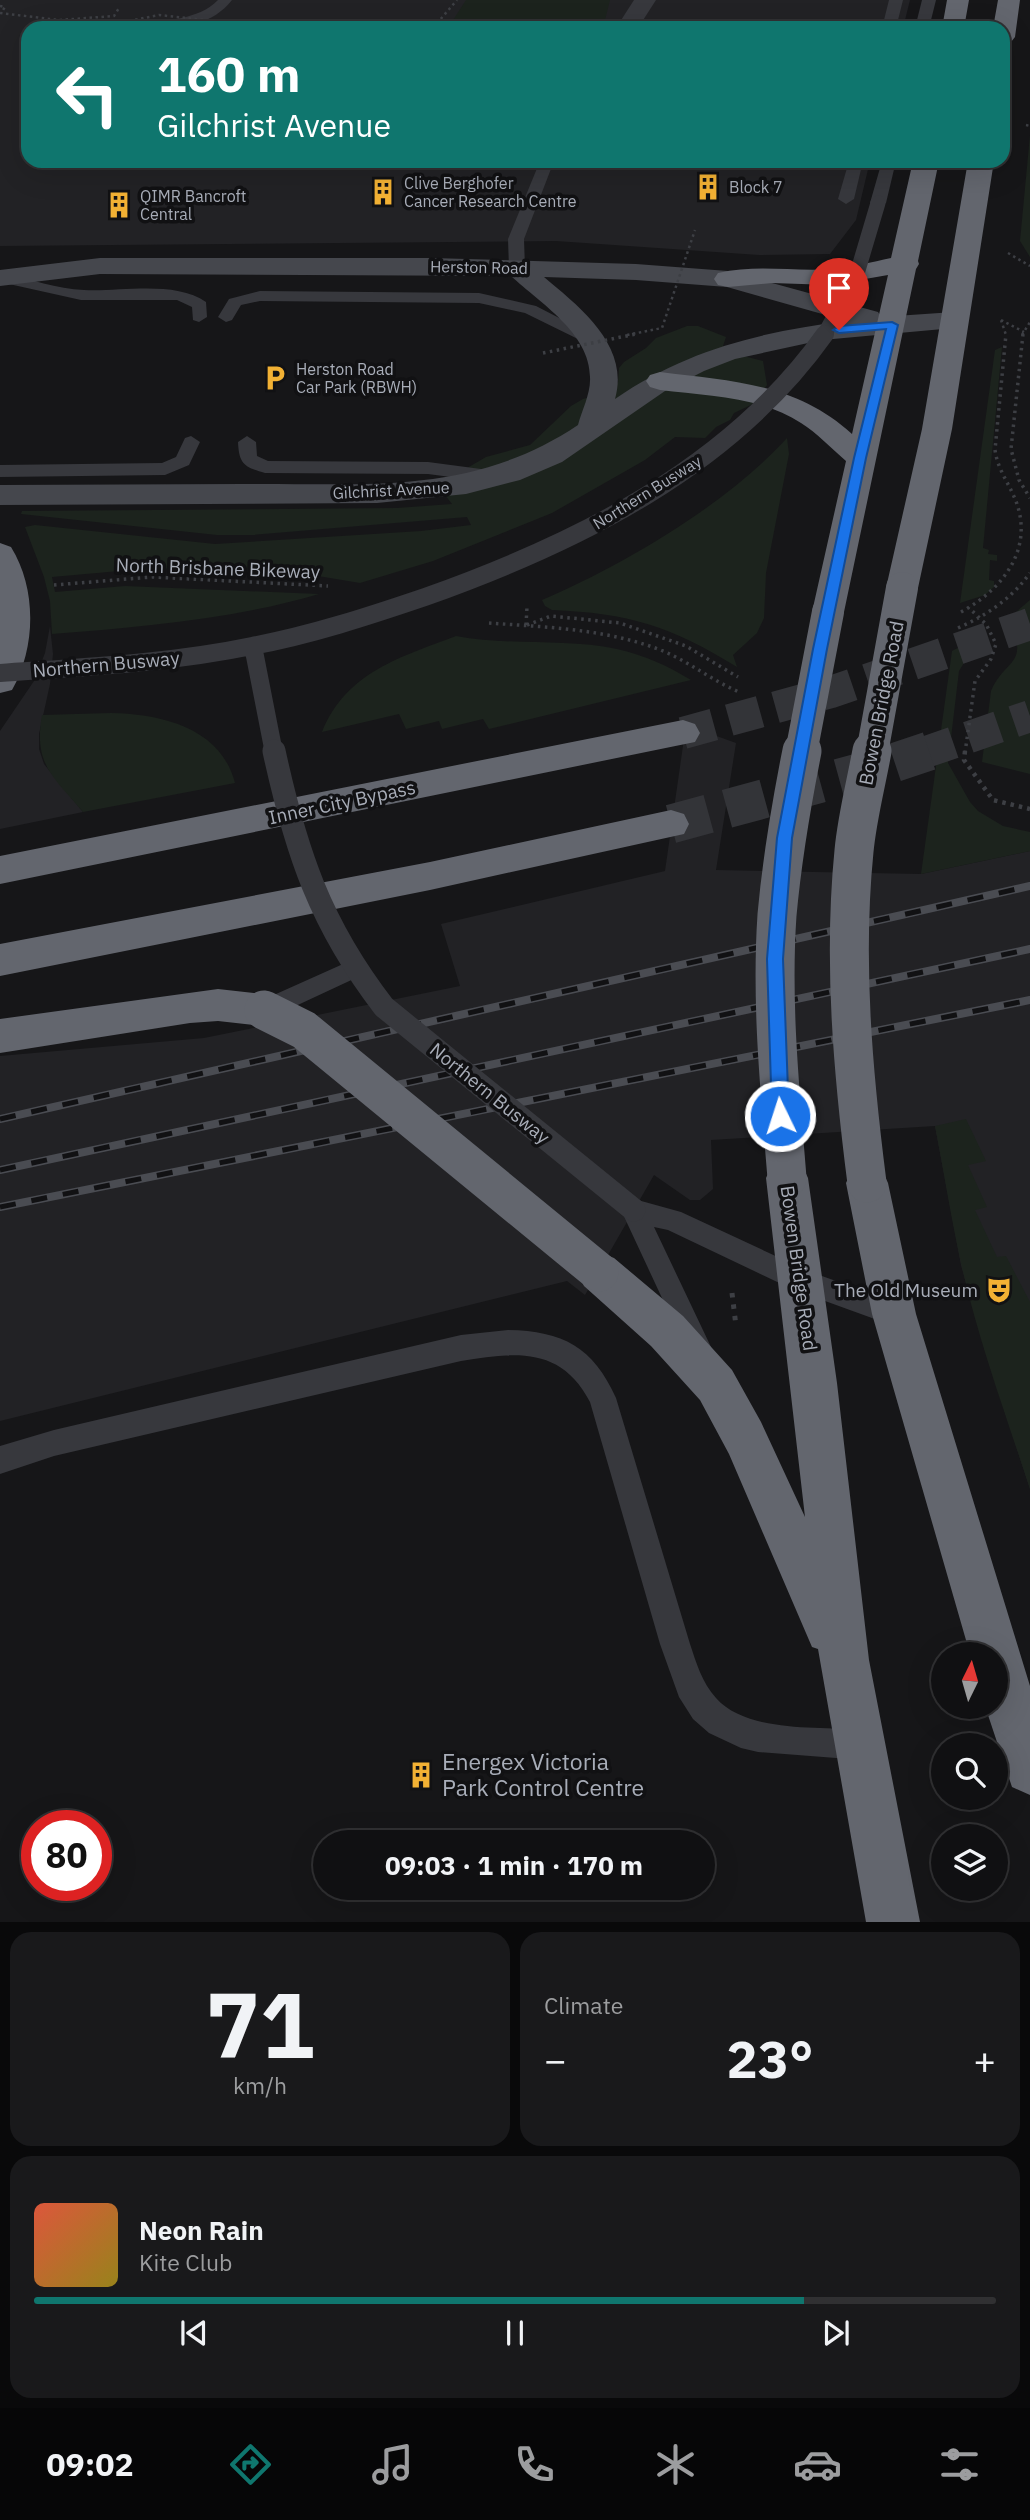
<!DOCTYPE html>
<meta charset="utf-8">
<style>
body{margin:0;font-family:"IBM Plex Sans",sans-serif;background:#19191b;color:#f1f3f6;height:100vh;display:flex;flex-direction:column;font-size:26px;white-space:nowrap}
*{box-sizing:border-box;margin:0}
p{font-size:23px;color:#9c9d9f}
.icon{flex:none;width:38px;height:38px;fill:none;stroke:currentColor;stroke-width:2;stroke-linecap:round;stroke-linejoin:round}
.map{position:relative;height:1922px;overflow:hidden}
.side{display:flex;flex-direction:column;gap:10px;padding:10px;background:#09090a;flex:1}
.side>*{flex:none}
.top-card{position:absolute;left:21px;top:21px;width:989px;height:147px;border-radius:21px;box-shadow:0 7px 28px #0002,0 0 0 2px #303032;background:#0f766e;color:#fff;overflow:hidden}
.needle{width:46px;rotate:5deg}
.fabs{position:absolute;left:931px;top:1642px;display:grid;gap:14px}
.fabs a{display:grid;place-items:center;width:77px;height:77px;border-radius:50%;background:#101012;box-shadow:0 7px 28px #0002,0 0 0 2px #303032;font-size:35px}
.speed{position:absolute;left:21px;top:1810px;display:flex;gap:14px;font-size:35px;font-weight:700;text-align:center}
.speed>*{display:grid;place-content:center;width:91px;height:91px;border-radius:50%;background:#101012;box-shadow:0 7px 28px #0002,0 0 0 2px #303032;line-height:1}
.speed .limit{border:10px solid #d22;background:#fff;color:#111}
.pin{position:absolute;display:grid;place-items:center;width:60px;height:60px;color:#fff;margin:-72px -30px;border-radius:50% 50% 50% 0;rotate:-45deg;box-shadow:0 0 7px #0007}
.pin .icon{rotate:45deg}
.me{position:absolute;width:77px;margin:-38px;rotate:356deg;stroke-linejoin:round;filter:drop-shadow(0 0 5px #0008)}
.turn{display:flex;align-items:center;gap:24px;height:147px;padding:0 21px;font-size:32px}
.turn .icon{width:91px;height:91px;stroke-width:2.5}
.turn b{display:block;font-size:49px;line-height:60px}
.big{font-size:52px;font-weight:700;line-height:1.1}
.side .card{flex:1;display:flex;flex-direction:column;justify-content:center;gap:10px;min-width:0;padding:0 24px;border-radius:21px;background:#19191b}
.side .dial{align-items:center;gap:0}
.dial b{font-size:91px;line-height:1}
.song{display:flex;align-items:center;gap:21px}
.cover{width:84px;height:84px;border-radius:10px;background:linear-gradient(135deg,hsl(10 70% 55%),hsl(50 70% 35%))}
.played{height:7px;border-radius:4px;background:linear-gradient(90deg,#0f766e 80%,#303032 80%)}
.keys{display:flex;justify-content:space-around;direction:ltr}
.heat{display:flex;justify-content:space-between;align-items:center;font-size:38px;direction:ltr}
.side .tiles{flex:1;display:grid;gap:10px;grid-template-columns:1fr 1fr}
.card:last-child{grid-column:span 2}
.trip{position:absolute;left:313px;top:1830px;width:402px;height:70px;border-radius:35px;background:#101012;box-shadow:0 7px 28px #0002,0 0 0 2px #303032;font-weight:700;line-height:70px;text-align:center}
.menu{display:flex;height:112px;justify-content:space-around;align-items:center;background:#060607;color:#9c9d9f}
.menu .icon{width:49px;height:49px}
.menu .current{color:#0f766e}
.menu b{font-size:32px;color:#f1f3f6}
.map>svg:first-child{display:block}
.built{fill:#222225}
.green{fill:#1c231d}
.lines{fill:none;stroke-linecap:round;stroke-linejoin:round}
.highway-tunnel-far1{stroke:#333438;stroke-width:32;stroke-dasharray:32 16;stroke-linecap:butt}
.highway-tunnel{stroke:#333438;stroke-width:39;stroke-dasharray:39 19;stroke-linecap:butt}
.path-far3{stroke:#3d3f44;stroke-width:2.5;stroke-dasharray:2.5 3.5;stroke-linecap:butt}
.path-far2{stroke:#3d3f44;stroke-width:3.5;stroke-dasharray:2.5 4.5;stroke-linecap:butt}
.path-far1{stroke:#3d3f44;stroke-width:4.5;stroke-dasharray:3.5 5;stroke-linecap:butt}
.path{stroke:#3d3f44;stroke-width:5;stroke-dasharray:4.5 7;stroke-linecap:butt}
.lane{fill:#37383d;fill-rule:evenodd}
.street{fill:#37383d;fill-rule:evenodd}
.secondary{fill:#45474d;fill-rule:evenodd}
.highway{fill:#63666e;fill-rule:evenodd}
.rail-casing{stroke:#4a4c52;stroke-width:8}
.rail{stroke:#111113;stroke-width:5;stroke-dasharray:16;stroke-linecap:butt}
.path-bridge-far1{stroke:#3d3f44;stroke-width:2.5;stroke-dasharray:2.5 3.5;stroke-linecap:butt}
.path-bridge{stroke:#3d3f44;stroke-width:3.5;stroke-dasharray:2.5 4.5;stroke-linecap:butt}
.lane-bridge-far2{stroke:#37383d;stroke-width:15}
.lane-bridge-far1{stroke:#37383d;stroke-width:18}
.lane-bridge{stroke:#37383d;stroke-width:23}
.highway-bridge-far1{stroke:#63666e;stroke-width:32}
.highway-bridge{stroke:#63666e;stroke-width:39}
.route{fill:#1a73e8;stroke:#114b97;stroke-width:2}
.labels{text-anchor:middle;stroke-width:7;stroke-linejoin:round;paint-order:stroke}
.far-poi-label{font-size:16px;fill:#a8adb8;stroke:#111113;text-anchor:start}
.far-street-label{font-size:16px;fill:#a8adb8;stroke:#111113}
.street-label{font-size:19px;fill:#a8adb8;stroke:#111113}
.poi-label{font-size:19px;fill:#a8adb8;stroke:#111113;text-anchor:end}
.near-poi-label{font-size:23px;fill:#a8adb8;stroke:#111113;text-anchor:start}
</style>
<div class="map">
<svg width="1030" height="1922" viewBox="0 0 1030 1922">
<rect width="100%" height="100%" fill="#161618"/>
<path class="built" d="M 0,0 L 910,0 L 903,28 L 28,28 L 28,161 L 870,161 L 856,220 L 830,254 L 759,255 L 556,241 L 0,246 Z
M 50,626 L 53,654 L 50,684 L 39,734 L 39,749 L 44,764 L 83,812 L 0,829 L 0,731 L 34,681 L 45,653 Z
M 686,725 L 736,743 L 716,870 L 921,874 L 1030,851 L 1030,1489 L 986,1354 L 961,1265 L 935,1126 L 711,1140 L 713,1189 L 700,1200 L 690,1200 L 654,1175 L 585,1295 L 567,1281 L 0,1421 L 0,1056 L 204,1038 L 460,986 L 441,924 L 665,871 Z"/>
<path class="green" d="M 466,0 L 610,0 L 603,28 L 448,28 Z
M 1030,135 L 1030,257 L 1020,241 Z
M 687,326 L 698,326 L 726,337 L 723,346 L 732,353 L 763,361 L 767,385 L 755,403 L 734,413 L 730,420 L 716,427 L 705,438 L 675,437 L 645,460 L 552,513 L 433,561 L 360,583 L 312,575 L 153,568 L 52,577 L 55,592 L 125,586 L 319,594 C 235,619 139,627 52,634 L 50,601 L 44,577 L 25,527 L 35,525 L 215,544 L 421,531 L 471,525 L 467,517 L 252,535 L 217,535 L 21,514 L 22,511 L 397,508 L 452,504 L 445,495 L 443,482 L 486,457 L 530,445 L 571,406 L 583,399 L 610,391 L 618,382 L 619,368 L 624,362 L 646,348 L 656,338 Z
M 1002,347 L 983,548 L 989,550 L 988,554 L 997,555 L 997,561 L 990,560 L 989,580 L 994,581 L 994,587 L 985,595 L 960,603 L 995,350 Z
M 787,438 L 789,454 L 766,573 L 764,618 L 757,633 L 733,655 L 737,667 C 671,626 628,613 552,610 L 545,606 L 542,600 C 624,565 727,504 787,438 Z
M 1030,600 L 1030,774 L 982,762 L 991,691 C 1006,657 1030,667 1009,618 Z
M 456,636 C 509,646 565,638 617,649 C 644,655 668,666 691,680 L 489,729 L 483,719 L 442,729 L 439,721 L 406,729 L 399,714 L 322,732 C 346,672 401,657 456,636 Z
M 971,641 L 970,653 L 959,671 L 948,763 L 970,802 L 978,811 L 1003,826 L 1030,832 L 1030,851 L 921,874 L 952,651 Z
M 111,713 C 162,714 221,728 235,783 L 83,812 C 54,777 33,765 42,715 Z
M 966,1119 L 986,1161 L 968,1165 L 987,1207 L 975,1210 L 997,1257 L 1006,1256 L 1030,1302 L 1030,1489 C 1006,1415 978,1340 961,1263 C 951,1218 944,1172 935,1126 Z"/>
<g class="lines">
<path class="highway-tunnel-far1" d="M 683,733 L 831,692 L 1030,624
M 923,753 L 1030,716"/>
<path class="highway-tunnel" d="M 671,824 L 884,766 L 929,751"/>
<path class="path-far3" d="M 0,6 L 5,7 L 1,13
M 0,13 L 59,20 L 114,16 L 119,8
M 433,28 L 457,0
M 1026,125 L 1030,126
M 1008,253 L 1030,266
M 1001,320 L 1024,332
M 1001,320 L 1006,335
M 1022,335 L 1030,322"/>
<path class="path-far2" d="M 1023,334 L 1011,449 L 1019,480 L 1030,498
M 54,585 L 152,577 L 328,586
M 961,612 C 998,592 1030,556 1019,511 C 1014,489 998,473 995,450 L 1006,334
M 489,623 C 545,627 605,629 658,649 C 687,660 711,680 739,692
M 526,625 L 527,607
M 527,625 L 551,616 L 620,623 L 686,646 L 738,677
M 958,628 C 987,615 1011,599 1030,573
M 965,753 L 975,681 L 991,659 L 996,644 L 986,624 L 969,608"/>
<path class="path-far1" d="M 965,751 L 964,760 L 993,800 L 1030,809"/>
<path class="path" d="M 732,1293 L 736,1326"/>
<path class="lane" d="M 218,0 L 232,0 C 212,25 185,28 155,28 C 165,16 197,22 218,0 Z
M 889,0 L 903,0 L 896,28 L 882,28 Z
M 922,0 L 936,0 L 929,28 L 915,28 Z
M 540,161 L 554,161 L 524,239 L 525,268 L 517,273 L 509,268 L 508,239 Z
M 849,161 L 863,161 L 854,199 L 846,204 L 838,199 Z
M 882,161 L 896,161 L 886,203 L 878,208 L 870,203 Z
M 4,273 C 30,279 57,289 84,290 C 120,292 175,280 206,302 L 207,317 L 199,322 L 193,320 L 192,307 L 177,300 L 81,300 L 0,282 L 0,274 Z
M 260,291 L 479,293 L 536,306 L 596,337 L 594,341 L 582,341 L 525,313 L 479,303 L 260,301 L 241,305 L 232,320 L 226,322 L 218,317 L 229,299 Z
M 191,436 L 200,442 L 189,465 L 165,475 L 0,477 L 0,465 L 162,463 L 176,457 L 185,438 Z
M 247,436 L 256,442 L 257,456 L 268,461 L 428,462 L 496,471 L 505,477 L 496,483 L 428,474 L 265,473 C 244,467 239,464 238,442 Z
M 352,960 L 360,962 L 363,969 L 360,976 L 272,1017 L 264,1020 L 256,1017 L 252,1010 L 256,1003 Z
M 634,1199 L 681,1212 L 808,1271 L 903,1305 L 907,1314 L 903,1323 L 894,1326 L 792,1289 L 668,1230 L 654,1227 L 711,1347 L 707,1356 L 698,1360 L 689,1356 L 621,1210 L 625,1202 Z
M 508,1330 C 563,1331 593,1347 616,1398 L 690,1644 C 696,1662 702,1683 716,1698 C 747,1733 818,1726 862,1730 L 873,1734 L 877,1745 L 873,1756 L 862,1760 L 758,1752 L 741,1748 L 709,1733 L 693,1719 L 679,1697 L 660,1644 L 590,1402 C 561,1346 515,1352 461,1361 L 54,1456 L 0,1474 L 0,1446 L 54,1430 L 461,1335 Z"/>
<path class="street" d="M 634,0 L 656,0 L 638,28 L 616,28 Z"/>
<path class="secondary" d="M 100,258 L 432,258 L 636,264 L 728,271 L 878,312 L 881,317 L 954,312 L 964,314 L 968,320 L 964,326 L 954,328 L 822,340 L 735,359 L 704,371 L 665,391 L 562,462 L 520,480 L 466,494 L 377,503 L 0,505 L 0,485 C 81,485 163,484 244,484 C 365,483 472,496 578,425 C 582,410 591,393 590,377 C 590,333 540,303 511,276 L 100,274 L 0,286 L 0,270 ZM 544,277 L 636,280 L 727,287 L 847,321 C 764,331 685,350 615,399 C 630,346 581,308 544,277 Z"/>
<path class="highway" d="M 947,0 L 969,0 L 964,28 L 942,28 Z
M 998,0 L 1020,0 L 1015,37 L 1011,42 L 1003,44 L 1003,28 L 993,28 Z
M 913,161 L 939,161 L 918,261 L 919,264 L 916,269 L 844,612 L 840,620 L 828,623 L 816,620 L 812,612 L 846,461 C 831,448 817,433 801,423 C 760,396 707,396 660,390 L 650,387 L 646,381 L 650,375 L 660,372 C 731,381 796,383 852,434 L 888,275 L 831,285 L 772,283 L 728,287 L 718,285 L 714,279 L 718,273 C 757,264 794,272 832,269 C 852,267 872,262 891,258 Z
M 968,161 L 994,161 L 952,429 L 918,588 L 913,596 L 902,599 L 891,596 L 886,588 L 922,429 Z
M 0,543 L 11,547 C 37,589 36,647 12,690 L 0,693 Z
M 683,720 L 695,724 L 700,733 L 695,742 L 0,884 L 0,856 Z
M 671,810 L 684,814 L 689,824 L 684,834 L 430,890 L 0,976 L 0,944 L 430,862 Z
M 218,989 L 264,994 L 278,999 L 284,1010 L 278,1021 L 264,1026 L 218,1021 L 190,1023 L 0,1053 L 0,1019 Z
M 787,1159 L 802,1165 L 808,1178 L 837,1383 L 869,1660 L 920,1922 L 866,1922 L 818,1649 L 812,1647 L 729,1454 L 700,1400 L 651,1346 L 584,1286 L 577,1272 L 584,1258 L 599,1252 L 614,1258 L 683,1316 L 732,1370 L 761,1422 L 805,1517 L 766,1178 L 772,1165 Z
M 867,1164 L 882,1170 L 888,1183 L 916,1314 L 1030,1686 L 1030,1795 L 1012,1787 L 985,1706 L 996,1706 L 996,1654 L 970,1654 L 872,1314 L 846,1183 L 852,1170 Z"/>
<g class="rail-casing">
<path id="rail" d="M 0,1119 L 1030,886
M 0,1170 L 1030,949
M 0,1207 L 1030,1000"/>
</g>
<use href="#rail" class="rail"/>
<path class="path-bridge-far1" d="M 94,28 L 159,15 L 205,20 L 185,28
M 627,335 L 662,328 L 695,230"/>
<path class="path-bridge" d="M 543,353 L 636,334"/>
<path class="lane-bridge-far2" d="M 824,335 L 856,277 L 878,203"/>
<path class="lane-bridge-far1" d="M 253,646 L 274,753
M 0,673 C 84,667 170,663 252,646 C 311,635 369,616 425,597 C 577,543 730,468 825,334"/>
<path class="lane-bridge" d="M 274,751 C 296,852 320,924 384,1007 L 634,1210"/>
<path class="highway-bridge-far1" d="M 801,753 L 828,612
M 872,753 L 902,588"/>
<path class="highway-bridge" d="M 264,1010 L 304,1030 L 599,1272
M 787,1178 C 780,1091 771,1003 777,915 C 782,860 791,806 802,751
M 867,1183 C 853,1074 843,961 854,851 C 857,818 866,784 872,751"/>
</g>
<path class="route" d="M 892,322 L 898,325 L 866,458 L 827,649 L 792,838 L 783,959 L 789,1116 L 786,1122 L 780,1124 L 774,1122 L 772,1116 L 767,959 L 777,838 L 813,649 L 854,458 L 886,329 L 839,333 L 833,330 L 839,326 Z"/>
<defs>
<g id="building-bare" transform="scale(2.1)"><path d="M-4-6H4V6H1V3H-1V6H-4ZM-2.5-4.3h1.7v1.8h-1.7ZM.8-4.3h1.7v1.8H.8ZM-2.5-1h1.7V.8h-1.7ZM.8-1h1.7V.8H.8Z" fill="#f2b134" stroke="#111113" stroke-width="2.5" paint-order="stroke"/></g>
<g id="parking-bare" transform="scale(2.1)"><path d="M-3.5-5.5H1a3.5 3.5 0 0 1 0 7H-1V5.5H-3.5ZM-1-3.4V-.6H.8a1.4 1.4 0 0 0 0-2.8Z" fill="#f2b134" stroke="#111113" stroke-width="2.5" paint-order="stroke"/></g>
<g id="theatre-bare" transform="scale(2.1)"><path d="M-5-5.5Q0-4 5-5.5V0Q5 5 0 6Q-5 5-5 0ZM-3.3-2.5H-1v1.5H-3.3ZM1-2.5H3.3v1.5H1ZM-2.8 1Q0 5.5 2.8 1Z" fill="#f2b134" stroke="#111113" stroke-width="2.5" paint-order="stroke"/></g>
</defs>
<g fill-rule="evenodd">
<use href="#building-bare" x="708" y="187"/>
<use href="#building-bare" x="383" y="192"/>
<use href="#building-bare" x="119" y="205"/>
<use href="#parking-bare" x="275" y="378"/>
<use href="#theatre-bare" x="999" y="1290"/>
<use href="#building-bare" x="421" y="1775"/>
</g>
<g class="labels">
<g class="far-poi-label">
<text x="404" y="189">Clive Berghofer<tspan x="404" dy="18">Cancer Research Centre</tspan></text>
<text x="729" y="193">Block 7</text>
<text x="140" y="202">QIMR Bancroft<tspan x="140" dy="18">Central</tspan></text>
<text x="296" y="375">Herston Road<tspan x="296" dy="18">Car Park (RBWH)</tspan></text>
</g>
<g class="far-street-label">
<text transform="translate(479 267) rotate(1)" y="6">Herston Road</text>
<text transform="translate(391 490) rotate(-3)" y="6">Gilchrist Avenue</text>
<text transform="translate(647 492) rotate(-32)" y="6">Northern Busway</text>
</g>
<g class="street-label">
<text transform="translate(218 568) rotate(2)" y="7">North Brisbane Bikeway</text>
<text transform="translate(106 664) rotate(-5)" y="7">Northern Busway</text>
<text transform="translate(881 703) rotate(-79)" y="7">Bowen Bridge Road</text>
<text transform="translate(342 802) rotate(-12)" y="7">Inner City Bypass</text>
<text transform="translate(490 1093) rotate(39)" y="7">Northern Busway</text>
<text transform="translate(799 1268) rotate(82)" y="7">Bowen Bridge Road</text>
</g>
<g class="poi-label">
<text x="978" y="1297">The Old Museum</text>
</g>
<g class="near-poi-label">
<text x="442" y="1770">Energex Victoria<tspan x="442" dy="26">Park Control Centre</tspan></text>
</g>
</g>
</svg>
<div class="fabs">
<a><svg class="needle" viewBox="-14 -14 28 28"><path d="M0-13l5 13h-10z" fill="#e53935"/><path d="M0 13l5-13h-10z" fill="#9c9d9f"/></svg></a>
<a><svg class="icon" aria-label="search" viewBox="0 0 24 24"><circle cx="10" cy="10" r="6"/><path d="M15 15l6 6"/></svg></a>
<a><svg class="icon" aria-label="layers" viewBox="0 0 24 24"><path d="M12 4l9 5-9 5-9-5zM3 14l9 5 9-5"/></svg></a>
</div>
<div class="speed"><div class="limit">80</div></div>
<div class="pin" style="left:839px;top:330px;background:#d93025"><svg class="icon" aria-label="arrive" viewBox="0 0 24 24"><path d="M6 21V4h12l-3 4 3 4H6"/></svg></div>
<svg class="me" style="left:780px;top:1116px" viewBox="-20 -20 40 40"><circle r="17" fill="#1a73e8" stroke="#fff" stroke-width="3"/><path d="M0-11L8 9 0 5-8 9z" fill="#fff"/></svg>
<div class="trip">09:03 · 1 min · 170 m</div>
<div class="top-card">
<div class="turn"><svg class="icon" aria-label="left" viewBox="0 0 24 24"><path d="M17 20v-9H6M10 6l-5 5 5 5"/></svg><div><b>160 m</b>Gilchrist Avenue</div></div>
</div>
</div>
<section class="side">
<div class="tiles">
<div class="card dial"><b>71</b><p>km/h</p></div>
<div class="card"><p>Climate</p>
<div class="heat"><a>−</a><b class="big">23°</b><a>+</a></div>
</div>
<div class="card">
<div class="song"><i class="cover"></i><div><b>Neon Rain</b><p>Kite Club</p></div></div>
<div class="played"></div>
<div class="keys"><svg class="icon" aria-label="previous" viewBox="0 0 24 24"><path d="M18 5L8 12l10 7zM5 5v14"/></svg><svg class="icon" aria-label="pause" viewBox="0 0 24 24"><path d="M8 5v14M16 5v14"/></svg><svg class="icon" aria-label="next" viewBox="0 0 24 24"><path d="M6 5l10 7-10 7zM19 5v14"/></svg></div>
</div>
</div>
</section>
<nav class="menu">
<b>09:02</b>
<svg class="icon current" aria-label="directions" viewBox="0 0 24 24"><path d="M12 3l9 9-9 9-9-9zM9 14v-3h6M13 9l2 2-2 2"/></svg>
<svg class="icon" aria-label="music" viewBox="0 0 24 24"><path d="M9 18V5l10-2v13"/><circle cx="6" cy="18" r="3"/><circle cx="16" cy="16" r="3"/></svg>
<svg class="icon" aria-label="phone" viewBox="0 0 24 24"><path d="M5 4h4l2 5-3 2q2 4 5 5l2-3 5 2v4C11 20 4 13 5 4z"/></svg>
<svg class="icon" aria-label="climate" viewBox="0 0 24 24"><path d="M12 3v18M4 7l16 10M4 17L20 7"/></svg>
<svg class="icon" aria-label="car" viewBox="0 0 24 24"><path d="M5 17H2v-5l4-1 3-4h7l3 4 3 1v5h-3M9 17h6M6 11h13"/><circle cx="7" cy="17" r="2"/><circle cx="17" cy="17" r="2"/></svg>
<svg class="icon" aria-label="filters" viewBox="0 0 24 24"><path d="M4 7h16M4 17h16"/><circle cx="9" cy="7" r="2"/><circle cx="15" cy="17" r="2"/></svg>
</nav>
